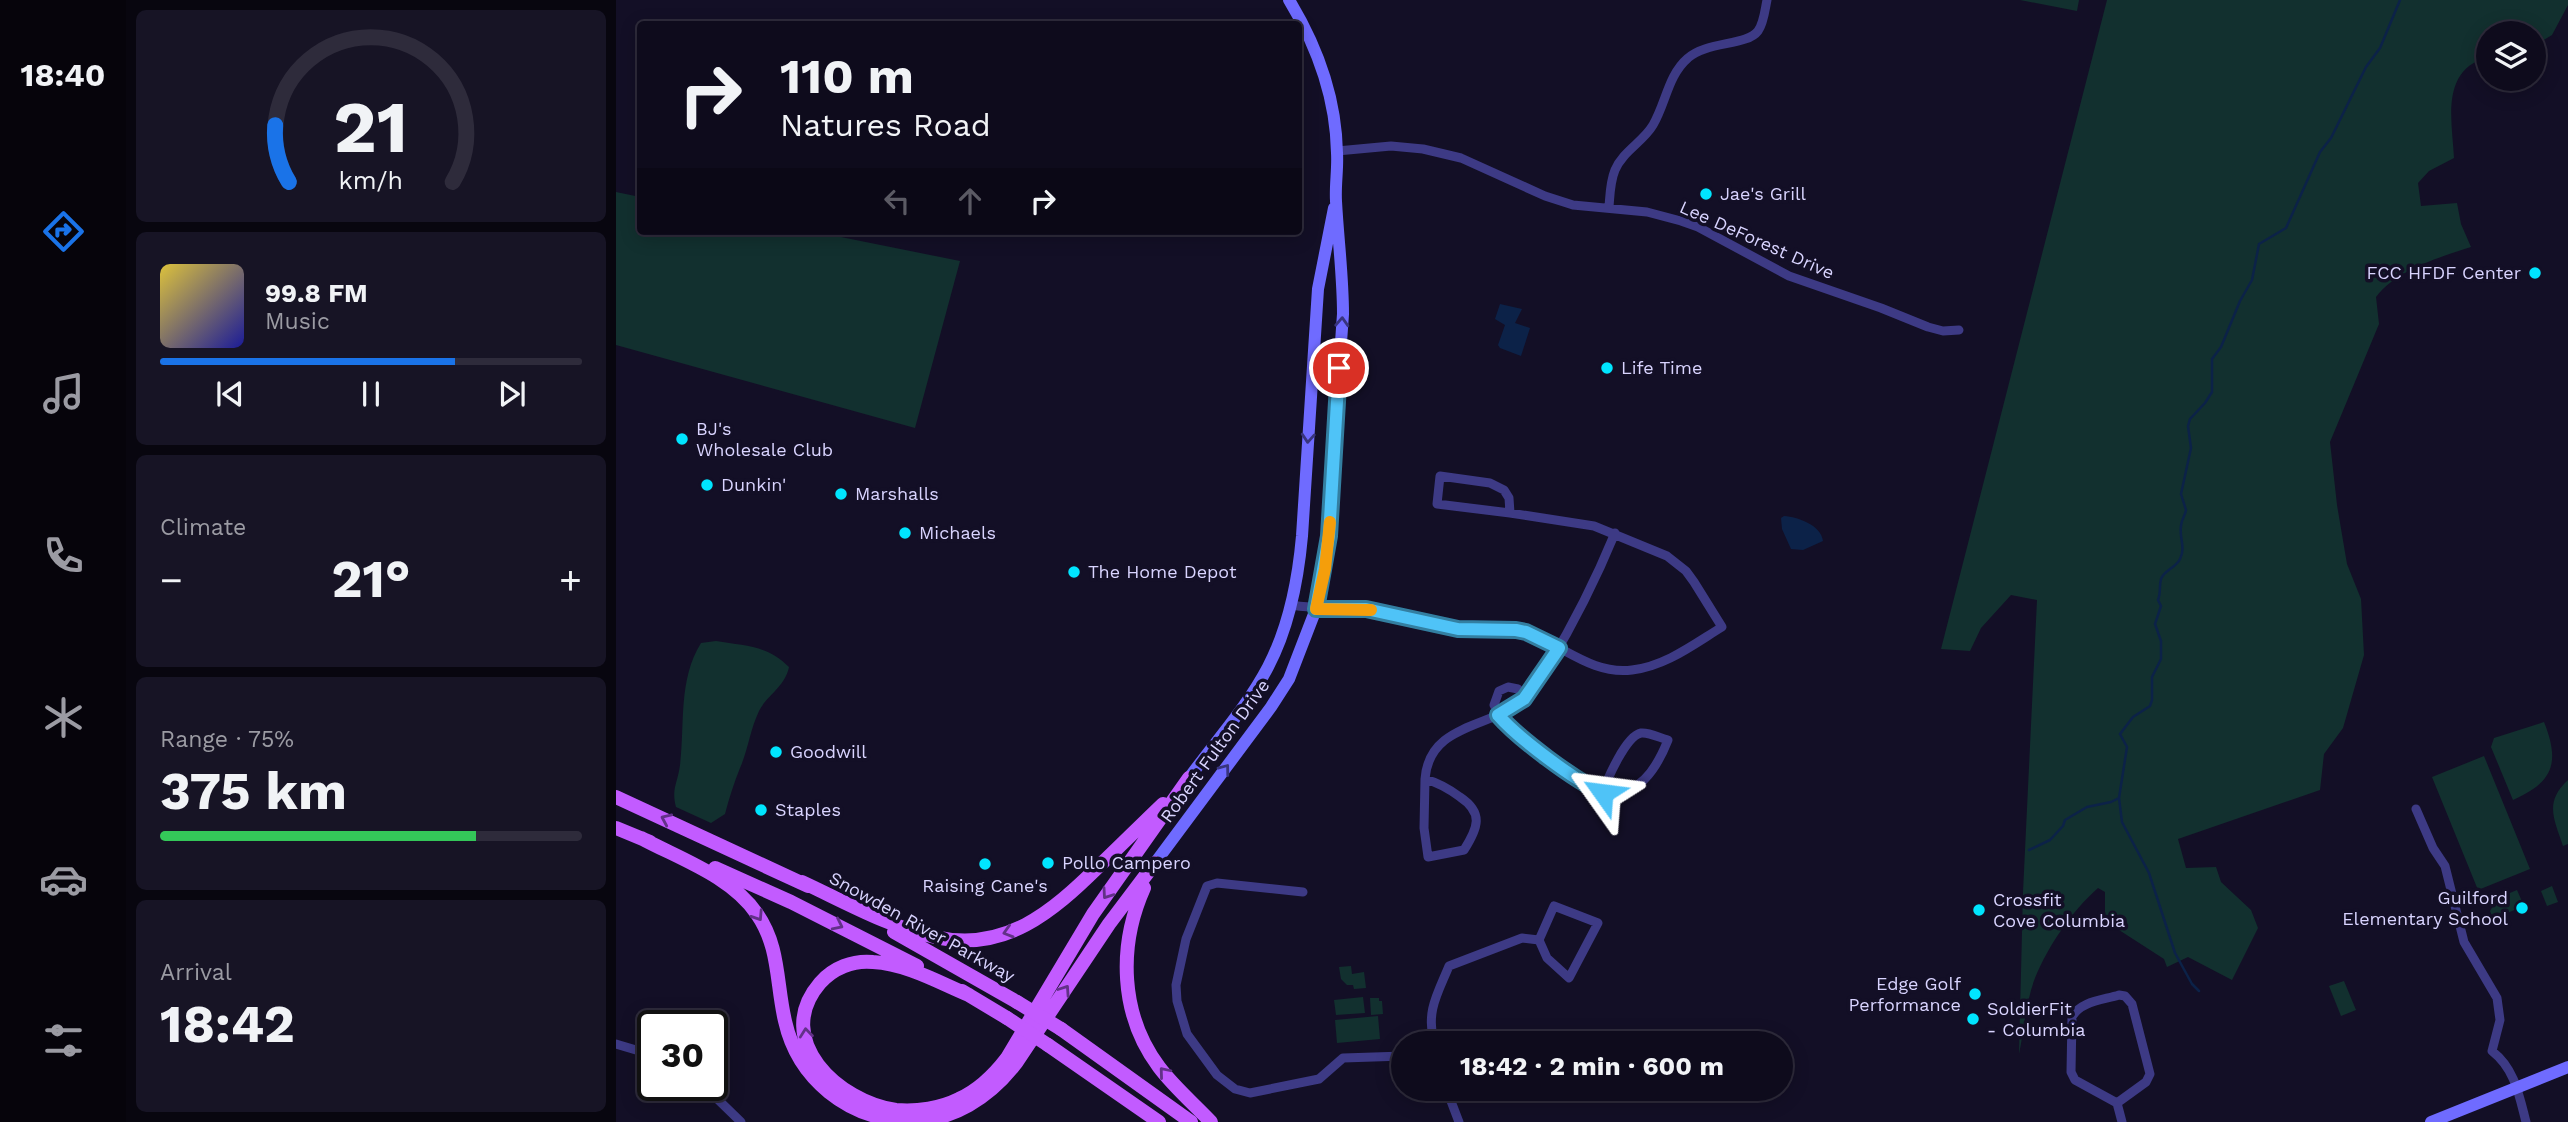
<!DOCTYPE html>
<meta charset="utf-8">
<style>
body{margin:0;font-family:"Work Sans",sans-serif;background:#171425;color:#f1f3f6;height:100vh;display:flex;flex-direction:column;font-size:26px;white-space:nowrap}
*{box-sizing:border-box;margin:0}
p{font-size:23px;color:#9b9ba3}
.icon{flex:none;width:38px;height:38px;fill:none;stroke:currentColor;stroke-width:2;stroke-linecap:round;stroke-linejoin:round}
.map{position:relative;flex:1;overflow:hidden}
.drawer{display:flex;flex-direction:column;gap:10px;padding:10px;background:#08060f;width:490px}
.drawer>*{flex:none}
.top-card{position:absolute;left:21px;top:21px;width:665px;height:214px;border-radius:7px;box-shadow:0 4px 18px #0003,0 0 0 2px #2e2b3b;background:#0e0b1c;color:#f1f3f6;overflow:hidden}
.buttons{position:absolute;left:1860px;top:21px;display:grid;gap:14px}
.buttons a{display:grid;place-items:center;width:70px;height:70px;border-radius:50%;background:#0e0b1c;box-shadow:0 4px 18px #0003,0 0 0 2px #2e2b3b;font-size:35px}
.speed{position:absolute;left:21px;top:1010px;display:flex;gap:14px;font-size:35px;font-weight:700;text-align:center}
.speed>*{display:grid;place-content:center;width:91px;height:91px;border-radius:50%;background:#0e0b1c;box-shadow:0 4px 18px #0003,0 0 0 2px #2e2b3b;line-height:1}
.speed .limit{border:4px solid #111;border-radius:10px;background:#fff;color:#111}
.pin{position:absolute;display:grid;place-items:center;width:60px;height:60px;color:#fff;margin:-30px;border:4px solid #fff;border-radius:50%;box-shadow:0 2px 7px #0007}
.me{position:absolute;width:77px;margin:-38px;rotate:301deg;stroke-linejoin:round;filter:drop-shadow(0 0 5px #0008)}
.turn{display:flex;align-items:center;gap:24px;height:147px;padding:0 28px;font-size:32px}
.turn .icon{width:91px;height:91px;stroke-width:2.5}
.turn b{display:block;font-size:49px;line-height:60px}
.lanes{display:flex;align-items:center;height:66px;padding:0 28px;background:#0003;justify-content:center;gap:35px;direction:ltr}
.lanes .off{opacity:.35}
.big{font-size:52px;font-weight:700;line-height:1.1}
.drawer .card{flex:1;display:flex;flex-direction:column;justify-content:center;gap:10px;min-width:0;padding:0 24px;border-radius:10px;background:#171425}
.drawer .dial{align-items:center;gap:0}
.dial svg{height:182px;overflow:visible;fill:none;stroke:#2e2b3b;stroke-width:7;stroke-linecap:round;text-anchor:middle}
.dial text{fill:#f1f3f6;stroke:none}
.song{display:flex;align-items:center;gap:21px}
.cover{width:84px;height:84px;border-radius:10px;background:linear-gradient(135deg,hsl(50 70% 55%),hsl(240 70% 35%))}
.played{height:7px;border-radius:4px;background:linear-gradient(90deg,#1a73e8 70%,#2e2b3b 70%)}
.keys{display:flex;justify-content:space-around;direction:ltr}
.heat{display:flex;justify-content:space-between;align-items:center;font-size:38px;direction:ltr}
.charge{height:10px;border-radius:5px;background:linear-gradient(90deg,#34c759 75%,#2e2b3b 0)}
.trip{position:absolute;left:775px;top:1031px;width:402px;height:70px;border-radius:35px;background:#0e0b1c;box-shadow:0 4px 18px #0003,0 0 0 2px #2e2b3b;font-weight:700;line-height:70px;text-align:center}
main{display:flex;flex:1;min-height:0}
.menu{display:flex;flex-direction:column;width:126px;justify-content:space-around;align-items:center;background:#06040b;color:#9b9ba3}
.menu .icon{width:49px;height:49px}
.menu .selected{color:#1a73e8}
.menu b{font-size:32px;color:#f1f3f6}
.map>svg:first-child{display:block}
.green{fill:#12302f}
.water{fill:#0c2248}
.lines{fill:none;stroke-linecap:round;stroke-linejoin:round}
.stream{stroke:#0c2248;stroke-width:2.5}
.street{stroke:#3d3a85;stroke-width:9}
.secondary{stroke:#6f6bff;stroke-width:12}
.primary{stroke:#c25bff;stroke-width:14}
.primary-bridge{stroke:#c25bff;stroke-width:14}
.oneway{stroke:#38347d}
.oneway2{stroke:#623188}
.route-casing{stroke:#337fa1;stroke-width:18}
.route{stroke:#4fc3f7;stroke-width:12}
.slow{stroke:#f59e0b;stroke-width:12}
.poi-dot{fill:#00e5ff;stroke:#130f26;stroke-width:2.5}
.labels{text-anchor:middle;stroke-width:7;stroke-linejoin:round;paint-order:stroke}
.poi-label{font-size:18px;fill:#d9d4ff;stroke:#130f26;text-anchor:start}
.street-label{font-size:18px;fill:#d9d4ff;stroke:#130f26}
</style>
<main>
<nav class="menu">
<b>18:40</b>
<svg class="icon selected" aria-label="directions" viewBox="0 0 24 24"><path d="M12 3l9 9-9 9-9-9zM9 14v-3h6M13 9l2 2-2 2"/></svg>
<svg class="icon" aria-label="music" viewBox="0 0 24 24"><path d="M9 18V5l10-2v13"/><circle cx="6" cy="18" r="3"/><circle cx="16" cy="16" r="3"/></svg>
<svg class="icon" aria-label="phone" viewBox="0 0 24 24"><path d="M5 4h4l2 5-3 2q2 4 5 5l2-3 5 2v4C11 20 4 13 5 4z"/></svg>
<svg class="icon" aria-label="climate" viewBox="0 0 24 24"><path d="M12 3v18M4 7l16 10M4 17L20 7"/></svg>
<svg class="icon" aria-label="car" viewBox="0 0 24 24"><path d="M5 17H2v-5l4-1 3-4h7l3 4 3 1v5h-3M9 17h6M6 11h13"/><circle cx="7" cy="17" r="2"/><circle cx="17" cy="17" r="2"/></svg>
<svg class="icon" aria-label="filters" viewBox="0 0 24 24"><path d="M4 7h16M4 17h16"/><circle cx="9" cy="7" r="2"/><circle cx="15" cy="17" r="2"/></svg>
</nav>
<section class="drawer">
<div class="card dial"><svg viewBox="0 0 100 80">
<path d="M14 69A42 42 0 1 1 86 69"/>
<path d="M14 69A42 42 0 0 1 8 44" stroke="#1a73e8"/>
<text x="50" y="56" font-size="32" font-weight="700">21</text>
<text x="50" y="72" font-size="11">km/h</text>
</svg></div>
<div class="card">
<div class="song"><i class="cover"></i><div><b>99.8 FM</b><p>Music</p></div></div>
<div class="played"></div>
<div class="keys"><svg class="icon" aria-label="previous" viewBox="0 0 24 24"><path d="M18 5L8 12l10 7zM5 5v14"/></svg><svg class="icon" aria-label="pause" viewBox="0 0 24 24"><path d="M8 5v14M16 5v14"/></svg><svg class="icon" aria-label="next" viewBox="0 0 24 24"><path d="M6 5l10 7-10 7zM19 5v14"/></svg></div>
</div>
<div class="card"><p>Climate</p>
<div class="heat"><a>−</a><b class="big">21°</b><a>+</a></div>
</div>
<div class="card"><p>Range · 75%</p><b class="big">375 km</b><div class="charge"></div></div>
<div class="card"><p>Arrival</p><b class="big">18:42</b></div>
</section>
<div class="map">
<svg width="1952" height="1122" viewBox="0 0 1952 1122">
<rect width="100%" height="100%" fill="#130f26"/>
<path class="green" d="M 1404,0 L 1463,0 L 1461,11 Z
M 1491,0 L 1952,0 L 1952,5 L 1936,35 L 1918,46 L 1918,33 L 1872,33 L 1872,57 C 1824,70 1836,120 1838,158 L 1813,171 L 1802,183 L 1805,206 L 1841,203 L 1845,224 L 1855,247 C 1824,257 1780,270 1760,297 L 1763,324 L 1714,442 L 1721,505 L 1731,564 L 1745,599 L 1748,655 L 1727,728 L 1708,754 L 1704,790 L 1562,839 L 1570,868 L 1600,867 L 1605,882 L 1635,910 L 1642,928 L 1616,980 L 1572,957 L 1551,967 L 1548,959 L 1503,930 L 1489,915 L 1489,892 L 1482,888 C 1456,911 1432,946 1419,978 C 1410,1001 1408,1030 1403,1054 L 1407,892 L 1421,600 L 1395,595 L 1365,628 L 1354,651 L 1325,649 Z
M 0,192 L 24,197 L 24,231 L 195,231 L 344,261 L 299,428 L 0,345 Z
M 100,641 C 129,646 151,645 173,667 C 169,687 151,695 143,711 C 134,730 132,750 124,768 C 118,783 113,798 109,814 L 95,823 L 60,807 C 55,789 62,782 64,765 C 69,724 62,680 85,643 Z
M 1928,722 C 1944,762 1938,782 1897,800 L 1875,747 L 1878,738 Z
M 1868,756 L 1914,869 L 1862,890 L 1816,777 Z
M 1952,780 L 1952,844 L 1947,846 C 1938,819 1928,802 1952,780 Z
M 1936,886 L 1942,902 L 1931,906 L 1925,891 Z
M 1901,890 L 1908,906 L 1877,919 L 1874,911 L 1882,898 Z
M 735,966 L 736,974 L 748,972 L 750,988 L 738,989 L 737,985 L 731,985 L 725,979 L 723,967 Z
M 1728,981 L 1740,1010 L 1725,1016 L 1713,986 Z
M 747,997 L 749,1013 L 720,1015 L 718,1000 Z
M 754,998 L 763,998 L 763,1001 L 766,1001 L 767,1014 L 755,1015 Z
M 762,1016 L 764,1039 L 721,1043 L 719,1020 Z"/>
<path class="water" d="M 884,304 L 906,309 L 899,323 L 914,328 L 905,356 L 884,348 L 882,345 L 889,325 L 879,319 Z
M 1168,516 C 1182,517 1205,525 1207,541 L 1187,550 L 1175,549 L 1166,529 L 1165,518 Z"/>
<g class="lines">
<path class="stream" d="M 1413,850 L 1434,840 L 1447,826 L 1449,820 L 1471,807 L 1495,802 L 1503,798
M 1583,991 L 1576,984 L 1559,953 L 1533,873 L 1506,822 L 1503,798 L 1511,747 L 1504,734 L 1517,717 L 1534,706 L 1536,700 L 1536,677 L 1545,659 L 1545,641 L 1539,624 L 1545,606 L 1542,600 C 1545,593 1543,586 1545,579 C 1548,570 1560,568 1564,559 C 1570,547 1563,538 1565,526 C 1565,520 1569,516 1570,510 L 1565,494 L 1575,448 L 1572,426 L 1574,419 L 1589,403 L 1596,392 L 1596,359 L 1605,347 L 1624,301 L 1636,280 L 1643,244 L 1670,228 L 1704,152 L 1715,138 L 1750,67 L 1764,48 L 1784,0"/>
<path class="street" d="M 721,151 L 775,146 L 807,149 L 845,158 L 929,196 L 957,205 L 1031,212 L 1065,221 L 1082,227 L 1173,276 L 1265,308 L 1312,327 L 1327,331 L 1343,330
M 993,207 C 994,195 994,182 999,170 C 1007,151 1027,142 1037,125 C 1050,103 1052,75 1072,58 C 1091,41 1131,46 1142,31 C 1148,23 1149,9 1151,0
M 675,605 C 705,610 731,606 760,610 C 788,614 815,626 843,629 C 866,631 890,626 912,633 C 948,646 976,675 1016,670 C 1050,666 1078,644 1106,627 L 1078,582 L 1070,571 L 1051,556 L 978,526 L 894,513 L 893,498 L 888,490 L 874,483 L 824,476 L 821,504 L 894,513
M 902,689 L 892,687 L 883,691 L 878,705 C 889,730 960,782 987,793 C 991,779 1010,736 1025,733 C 1033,732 1044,738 1052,740 C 1040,770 1023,797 987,793
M 809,779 L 808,828 L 812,857 L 848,850 C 862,828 868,813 844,797 C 832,788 823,783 809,779 C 813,726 868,728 903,704 C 916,695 924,679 932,666 C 958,623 980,579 999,533
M 1800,809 L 1817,848 L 1829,866 L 1848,942 L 1881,998 L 1884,1020 L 1876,1051 C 1899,1069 1903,1095 1910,1122
M 687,892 L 601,883 L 591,886 L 570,939 L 560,985 L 561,1001 L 571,1034 L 601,1075 L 619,1089 L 634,1093 L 703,1079 L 727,1058 L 788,1056
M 938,906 L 982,923 L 953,978 L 931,958 L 923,940 Z
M 818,1043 C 810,1011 821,995 833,966 L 906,938 L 923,940
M 0,1044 L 37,1055
M 87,1085 L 125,1122
M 830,1088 L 843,1122
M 1501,1103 L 1530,1082 L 1534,1074 L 1516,1004 L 1509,996 L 1503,995 C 1488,1000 1464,1001 1456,1017 L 1455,1072 L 1459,1080 L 1501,1103 L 1506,1122"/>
<path class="secondary" d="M 573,778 C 599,742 631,707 652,667 C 673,627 682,581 686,536 L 702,289 L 718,208
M 539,863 L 655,707 L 673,679 L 700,609 L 709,569 L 727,314 C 727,276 722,239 720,201 C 719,185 722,169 721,153 C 720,98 701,46 673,0
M 1815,1122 L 1952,1067"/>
<path class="primary" d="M 0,797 L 192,886
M 0,828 L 34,842
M 25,838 C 64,859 115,876 141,914 C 164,947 160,983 169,1021 C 182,1079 232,1119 292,1121 C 336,1122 374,1097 400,1063 L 493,924 L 539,863
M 99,868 L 175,902 L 301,966
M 186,882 C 229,902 273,927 319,937 C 389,953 436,912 482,867 C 504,846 525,825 547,804
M 528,888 C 502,946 504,1015 543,1067 C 558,1087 578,1104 595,1122
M 278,932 L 401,1002
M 346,991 L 391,1018
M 353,995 C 322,982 291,964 257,962 C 237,960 217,968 204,983 C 155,1040 223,1102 280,1110 C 301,1112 325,1108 343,1099 C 363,1090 378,1075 391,1058 L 477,914 L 573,778
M 445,1029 L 575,1122
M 432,1045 L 543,1122"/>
<path class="primary-bridge" d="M 401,1002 L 445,1029
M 391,1018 L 432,1045"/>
</g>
<defs><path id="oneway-chevron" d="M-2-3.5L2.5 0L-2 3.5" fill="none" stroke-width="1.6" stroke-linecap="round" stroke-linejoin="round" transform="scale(1.75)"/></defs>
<g class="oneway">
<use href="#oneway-chevron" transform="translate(726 322) rotate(-87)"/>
<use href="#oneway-chevron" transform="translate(692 438) rotate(94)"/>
<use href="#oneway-chevron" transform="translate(609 769) rotate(-53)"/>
</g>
<g class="oneway2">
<use href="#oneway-chevron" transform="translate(50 819) rotate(-156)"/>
<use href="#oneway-chevron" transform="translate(491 894) rotate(125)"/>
<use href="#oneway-chevron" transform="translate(142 916) rotate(57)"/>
<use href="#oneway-chevron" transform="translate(222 925) rotate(26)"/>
<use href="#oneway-chevron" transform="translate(392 932) rotate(163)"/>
<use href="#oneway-chevron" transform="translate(449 990) rotate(-56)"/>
<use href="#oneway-chevron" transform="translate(190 1033) rotate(-96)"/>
<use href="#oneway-chevron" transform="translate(548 1072) rotate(-130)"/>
</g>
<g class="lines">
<g class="route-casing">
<path id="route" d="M 723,368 L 713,536 L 700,609 L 750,609 L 842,629 L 900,630 L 910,632 L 943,648 L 908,699 L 882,715 C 902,738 959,781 987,793"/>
</g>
<use href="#route" class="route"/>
<path class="slow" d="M 714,522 L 709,569 L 700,609 L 755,610"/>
</g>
<g class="poi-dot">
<circle cx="1090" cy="194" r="7"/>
<circle cx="1919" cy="273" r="7"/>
<circle cx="991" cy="368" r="7"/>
<circle cx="66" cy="439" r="7"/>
<circle cx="91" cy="485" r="7"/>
<circle cx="225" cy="494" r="7"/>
<circle cx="289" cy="533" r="7"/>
<circle cx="458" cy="572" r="7"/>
<circle cx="160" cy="752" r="7"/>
<circle cx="145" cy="810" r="7"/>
<circle cx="432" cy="863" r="7"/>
<circle cx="369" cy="864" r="7"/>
<circle cx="1906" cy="908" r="7"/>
<circle cx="1363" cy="910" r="7"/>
<circle cx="1359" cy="994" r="7"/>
<circle cx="1357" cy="1019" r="7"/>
</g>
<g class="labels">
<g class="poi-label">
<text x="1104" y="200">Jae's Grill</text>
<text x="1905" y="279" text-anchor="end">FCC HFDF Center</text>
<text x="1005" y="374">Life Time</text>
<text x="80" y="435">BJ's<tspan x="80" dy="21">Wholesale Club</tspan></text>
<text x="105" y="491">Dunkin'</text>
<text x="239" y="500">Marshalls</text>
<text x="303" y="539">Michaels</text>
<text x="472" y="578">The Home Depot</text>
<text x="174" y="758">Goodwill</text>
<text x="159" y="816">Staples</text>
<text x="446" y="869">Pollo Campero</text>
<text x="369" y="892" text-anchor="middle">Raising Cane's</text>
<text x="1892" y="904" text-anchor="end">Guilford<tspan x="1892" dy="21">Elementary School</tspan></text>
<text x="1377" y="906">Crossfit<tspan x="1377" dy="21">Cove Columbia</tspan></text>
<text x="1345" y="990" text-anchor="end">Edge Golf<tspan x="1345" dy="21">Performance</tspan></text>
<text x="1371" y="1015">SoldierFit<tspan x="1371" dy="21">- Columbia</tspan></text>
</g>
<g class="street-label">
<text transform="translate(1141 240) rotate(24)" y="6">Lee DeForest Drive</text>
<text transform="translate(599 751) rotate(-54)" y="6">Robert Fulton Drive</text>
<text transform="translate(306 927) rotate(29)" y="6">Snowden River Parkway</text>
</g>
</g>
</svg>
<div class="buttons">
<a><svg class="icon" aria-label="layers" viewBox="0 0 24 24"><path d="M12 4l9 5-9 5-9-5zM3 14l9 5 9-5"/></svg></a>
</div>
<div class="speed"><div class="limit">30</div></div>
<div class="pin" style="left:723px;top:368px;background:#d93025"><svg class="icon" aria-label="arrive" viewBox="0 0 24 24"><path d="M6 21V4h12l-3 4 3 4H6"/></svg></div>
<svg class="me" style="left:987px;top:793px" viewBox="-20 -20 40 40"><path d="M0-17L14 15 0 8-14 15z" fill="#4fc3f7" stroke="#fff" stroke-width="4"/></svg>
<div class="trip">18:42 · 2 min · 600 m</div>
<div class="top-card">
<div class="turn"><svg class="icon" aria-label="right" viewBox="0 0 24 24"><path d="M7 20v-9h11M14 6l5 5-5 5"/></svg><div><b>110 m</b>Natures Road</div></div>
<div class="lanes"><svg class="icon off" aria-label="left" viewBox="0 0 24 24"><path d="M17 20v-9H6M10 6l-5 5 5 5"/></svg><svg class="icon off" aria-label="ahead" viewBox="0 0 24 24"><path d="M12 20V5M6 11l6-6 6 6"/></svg><svg class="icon" aria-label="right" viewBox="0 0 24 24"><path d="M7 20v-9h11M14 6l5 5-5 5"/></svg></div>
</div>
</div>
</main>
